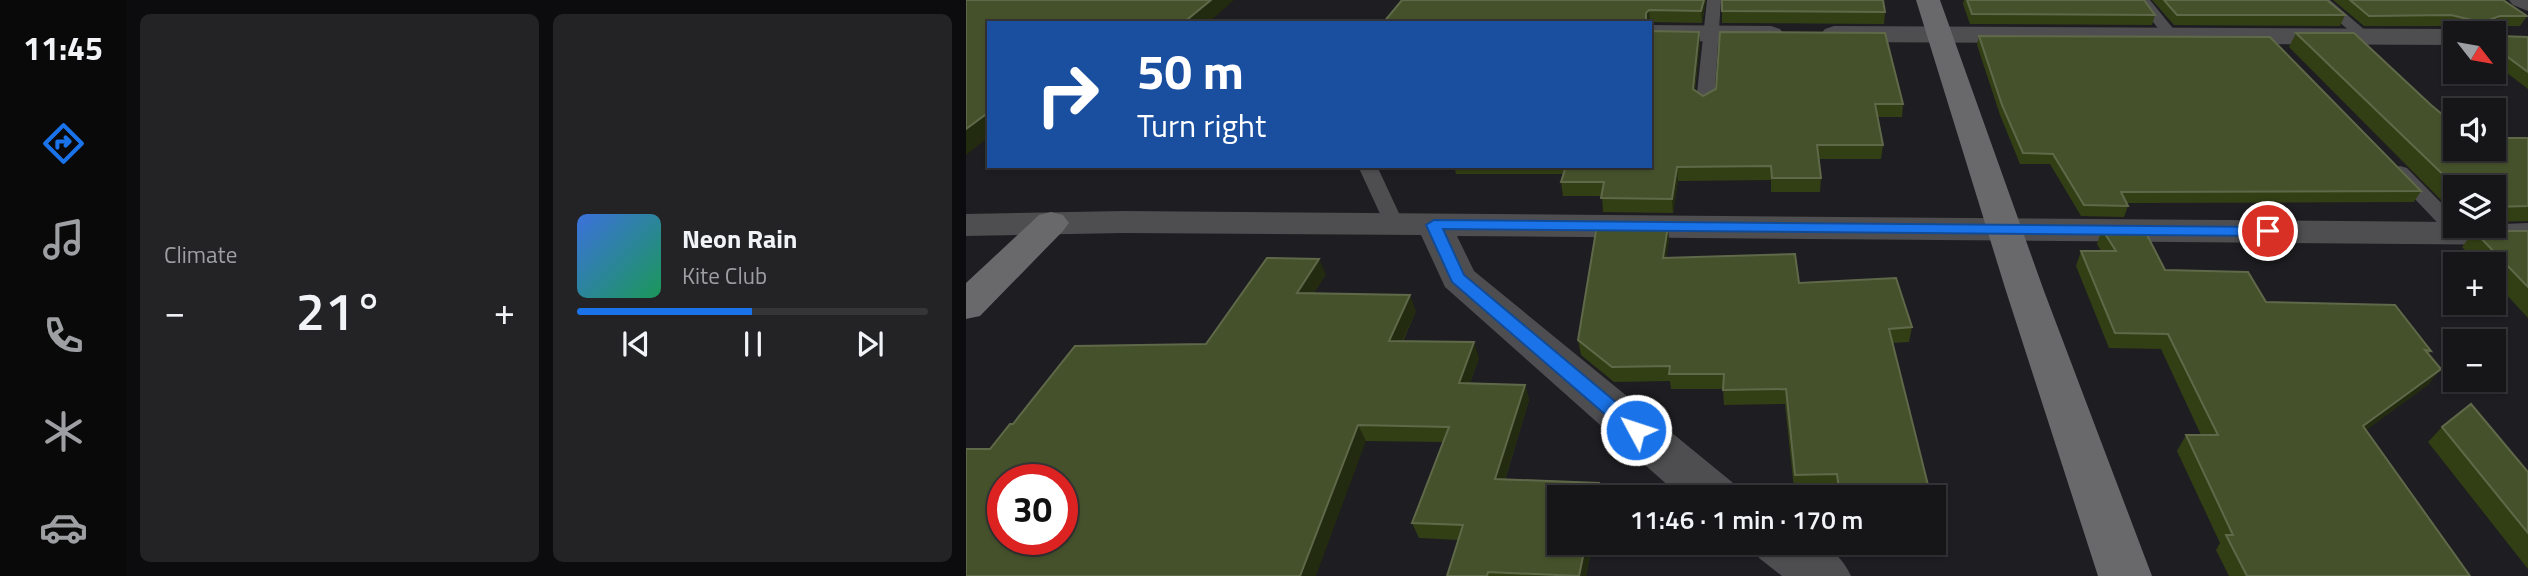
<!DOCTYPE html>
<meta charset="utf-8">
<style>
body{margin:0;font-family:"Titillium Web",sans-serif;background:#232326;color:#f1f3f6;height:100vh;display:flex;flex-direction:column;font-size:26px;white-space:nowrap}
*{box-sizing:border-box;margin:0}
p{font-size:23px;color:#9e9fa2}
.icon{flex:none;width:38px;height:38px;fill:none;stroke:currentColor;stroke-width:2;stroke-linecap:round;stroke-linejoin:round}
.map{position:relative;flex:1;overflow:hidden}
.panel{display:flex;flex-direction:column;gap:14px;padding:14px;background:#0c0c0e;width:840px}
.panel>*{flex:none}
.banner{position:absolute;left:21px;top:21px;width:665px;height:147px;border-radius:0px;box-shadow:0 2px 5px #0004,0 0 0 2px #353538;background:#1a4fa0;color:#fff;overflow:hidden}
.needle{width:46px;rotate:121deg}
.fabs{position:absolute;left:1477px;top:21px;display:grid;gap:14px}
.fabs a{display:grid;place-items:center;width:63px;height:63px;border-radius:0px;background:#161619;box-shadow:0 2px 5px #0004,0 0 0 2px #353538;font-size:35px}
.speed{position:absolute;left:21px;top:464px;display:flex;gap:14px;font-size:35px;font-weight:700;text-align:center}
.speed>*{display:grid;place-content:center;width:91px;height:91px;border-radius:50%;background:#161619;box-shadow:0 2px 5px #0004,0 0 0 2px #353538;line-height:1}
.speed .limit{border:10px solid #d22;background:#fff;color:#111}
.pin{position:absolute;display:grid;place-items:center;width:60px;height:60px;color:#fff;margin:-30px;border:4px solid #fff;border-radius:50%;box-shadow:0 2px 7px #0007}
.me{position:absolute;width:77px;margin:-38px;rotate:310deg;stroke-linejoin:round;filter:drop-shadow(0 0 5px #0008)}
.turn{display:flex;align-items:center;gap:24px;height:147px;padding:0 35px;font-size:32px}
.turn .icon{width:91px;height:91px;stroke-width:2.5}
.turn b{display:block;font-size:49px;line-height:60px}
.big{font-size:52px;font-weight:600;line-height:1.1}
.panel .widget{flex:1;display:flex;flex-direction:column;justify-content:center;gap:10px;min-width:0;padding:0 24px;border-radius:10px;background:#232326}
.song{display:flex;align-items:center;gap:21px}
.cover{width:84px;height:84px;border-radius:10px;background:linear-gradient(135deg,hsl(220 70% 55%),hsl(150 70% 35%))}
.played{height:7px;border-radius:4px;background:linear-gradient(90deg,#1a73e8 50%,#353538 50%)}
.keys{display:flex;justify-content:space-around;direction:ltr}
.heat{display:flex;justify-content:space-between;align-items:center;font-size:38px;direction:ltr}
.panel .tiles{flex:1;display:grid;gap:14px;grid-template-columns:repeat(2,1fr)}
.trip{position:absolute;left:581px;top:485px;width:399px;height:70px;border-radius:0px;background:#161619;box-shadow:0 2px 5px #0004,0 0 0 2px #353538;font-weight:600;line-height:70px;text-align:center}
main{display:flex;flex:1;min-height:0}
.menu{display:flex;flex-direction:column;width:126px;justify-content:space-around;align-items:center;background:#09090a;color:#9e9fa2}
.menu .icon{width:49px;height:49px}
.menu .active{color:#1a73e8}
.menu b{font-size:32px;color:#f1f3f6}
.map>svg:first-child{display:block}
.lines{fill:none;stroke-linecap:round;stroke-linejoin:round}
.lane{fill:#4e4d4f;fill-rule:evenodd}
.street{fill:#4e4d4f;fill-rule:evenodd}
.secondary{fill:#69686b;fill-rule:evenodd}
.wall{fill:#323f14}
.shaded-wall{fill:#222a10}
.building{fill:#45512b;stroke:#5f6949;stroke-width:2;fill-rule:evenodd}
.route{fill:#1a73e8;stroke:#114b97;stroke-width:2}
</style>
<main>
<nav class="menu">
<b>11:45</b>
<svg class="icon active" aria-label="directions" viewBox="0 0 24 24"><path d="M12 3l9 9-9 9-9-9zM9 14v-3h6M13 9l2 2-2 2"/></svg>
<svg class="icon" aria-label="music" viewBox="0 0 24 24"><path d="M9 18V5l10-2v13"/><circle cx="6" cy="18" r="3"/><circle cx="16" cy="16" r="3"/></svg>
<svg class="icon" aria-label="phone" viewBox="0 0 24 24"><path d="M5 4h4l2 5-3 2q2 4 5 5l2-3 5 2v4C11 20 4 13 5 4z"/></svg>
<svg class="icon" aria-label="climate" viewBox="0 0 24 24"><path d="M12 3v18M4 7l16 10M4 17L20 7"/></svg>
<svg class="icon" aria-label="car" viewBox="0 0 24 24"><path d="M5 17H2v-5l4-1 3-4h7l3 4 3 1v5h-3M9 17h6M6 11h13"/><circle cx="7" cy="17" r="2"/><circle cx="17" cy="17" r="2"/></svg>
</nav>
<section class="panel">
<div class="tiles">
<div class="widget"><p>Climate</p>
<div class="heat"><a>−</a><b class="big">21°</b><a>+</a></div>
</div>
<div class="widget">
<div class="song"><i class="cover"></i><div><b>Neon Rain</b><p>Kite Club</p></div></div>
<div class="played"></div>
<div class="keys"><svg class="icon" aria-label="previous" viewBox="0 0 24 24"><path d="M18 5L8 12l10 7zM5 5v14"/></svg><svg class="icon" aria-label="pause" viewBox="0 0 24 24"><path d="M8 5v14M16 5v14"/></svg><svg class="icon" aria-label="next" viewBox="0 0 24 24"><path d="M6 5l10 7-10 7zM19 5v14"/></svg></div>
</div>
</div>
</section>
<div class="map">
<svg width="1562" height="576" viewBox="0 0 1562 576">
<rect width="100%" height="100%" fill="#1e1d21"/>
<g class="lines">
<path class="lane" d="M 741,0 L 755,0 L 748,102 L 739,107 L 730,102 Z
M 1170,0 L 1184,0 L 1214,37 L 1211,40 L 1201,40 Z
M 1348,0 L 1364,0 L 1407,37 L 1399,42 L 1394,40 Z
M 392,166 L 411,166 L 438,224 L 435,229 L 421,229 Z
M 1434,166 L 1441,168 L 1489,217 L 1489,226 L 1500,228 L 1504,233 L 1500,238 L 1486,238 L 1427,176 L 1424,172 L 1427,168 Z"/>
<path class="street" d="M 1543,0 L 1562,0 L 1562,11 L 1547,5 Z
M 684,25 L 805,26 L 814,29 L 818,34 L 814,39 L 805,42 L 684,41 Z
M 868,26 L 1489,29 L 1499,33 L 1489,33 L 1489,45 L 868,42 L 859,39 L 855,34 L 859,29 Z
M 158,211 L 1489,222 L 1489,226 L 1562,223 L 1562,245 L 491,236 L 508,271 L 766,482 L 774,497 L 715,497 L 479,287 L 455,235 L 158,233 L 0,236 L 0,214 Z
M 786,542 C 828,542 864,531 885,576 L 816,576 L 793,558 Z"/>
<path class="secondary" d="M 950,0 L 974,0 L 1078,291 L 1186,576 L 1132,576 L 1040,291 Z
M 85,212 L 97,215 L 103,223 L 97,231 L 14,316 L 0,319 L 0,283 L 73,215 Z"/>
</g>
<path class="wall" d="M 436,0 L 740,0 L 736,23 L 684,22 Z
M 756,0 L 919,12 L 918,24 L 756,23 Z
M 998,0 L 1178,0 L 1189,15 L 1186,25 L 1004,24 L 997,4 Z
M 1186,0 L 1361,0 L 1379,15 L 1374,26 L 1208,25 Z
M 1367,0 L 1537,0 L 1561,16 L 1554,26 L 1532,26 L 1533,36 L 1562,37 L 1562,89 L 1528,63 L 1528,33 L 1494,33 L 1496,30 L 1479,26 L 1398,26 Z
M 733,32 L 734,44 L 729,90 L 737,96 L 937,104 L 936,117 L 911,117 L 917,145 L 915,159 L 852,159 L 855,178 L 854,192 L 805,192 L 805,180 L 712,181 L 707,213 L 637,212 L 636,196 L 597,196 L 595,182 L 598,174 L 490,174 L 488,166 L 684,166 Z
M 1330,33 L 1489,149 L 1562,138 L 1562,221 L 1528,222 L 1528,187 L 1489,187 L 1489,214 L 1323,47 Z
M 1013,36 L 1455,191 L 1448,202 L 1160,203 L 1162,206 L 1158,217 L 1115,216 L 1084,164 L 1054,164 L 1034,115 L 1011,45 Z
M 1136,229 L 1199,270 L 1300,302 L 1465,351 L 1463,354 L 1463,384 L 1400,430 L 1504,576 L 1263,576 L 1250,550 L 1254,543 L 1211,451 L 1220,435 L 1235,435 L 1195,349 L 1143,348 L 1110,266 L 1115,251 L 1135,251 L 1131,244 Z
M 1508,231 L 1562,231 L 1562,318 L 1528,281 L 1528,264 L 1512,264 L 1496,247 Z
M 703,240 L 700,258 L 833,283 L 946,327 L 943,342 L 927,343 L 965,497 L 870,497 L 869,488 L 828,489 L 819,404 L 758,405 L 757,389 L 705,389 L 704,381 L 648,382 L 615,355 L 612,340 Z
M 360,274 L 348,293 L 450,311 L 437,341 L 513,358 L 504,383 L 559,385 L 563,400 L 539,480 L 633,483 L 636,497 L 593,497 L 593,542 L 627,542 L 620,576 L 481,576 L 492,540 L 453,538 L 446,523 L 477,442 L 400,441 L 24,449 L 47,424 L 240,344 Z
M 1476,427 L 1562,472 L 1562,569 L 1462,442 Z"/>
<path class="shaded-wall" d="M 245,0 L 268,0 L 242,23 L 217,23 Z
M 738,0 L 740,0 L 736,23 L 735,11 Z
M 683,10 L 684,22 L 680,23 L 680,13 Z
M 1534,16 L 1528,26 L 1517,31 L 1523,20 Z
M 733,32 L 734,44 L 727,102 L 727,89 Z
M 23,112 L 23,137 L 0,155 L 0,129 Z
M 711,167 L 712,181 L 707,213 L 706,199 Z
M 702,226 L 703,240 L 698,273 L 697,258 Z
M 353,259 L 360,274 L 339,309 L 331,293 Z
M 444,295 L 450,311 L 429,356 L 423,341 Z
M 508,342 L 513,358 L 498,398 L 493,383 Z
M 1475,369 L 1463,384 L 1385,441 L 1397,426 Z
M 559,385 L 563,400 L 534,495 L 529,479 Z
M 392,425 L 400,441 L 350,576 L 334,576 Z
M 633,483 L 636,497 L 630,497 Z
M 620,542 L 627,542 L 620,576 L 613,576 Z"/>
<path class="building" d="M 0,0 L 245,0 L 217,23 L 23,23 L 23,112 L 0,129 Z
M 436,0 L 738,0 L 735,11 L 683,10 L 680,13 L 680,23 L 417,23 Z
M 756,0 L 917,0 L 919,12 L 756,11 Z
M 1001,0 L 1178,0 L 1189,15 L 1006,14 Z
M 1198,0 L 1361,0 L 1379,15 L 1211,15 Z
M 1384,0 L 1537,0 L 1561,16 L 1534,16 L 1523,20 L 1523,25 L 1532,25 L 1533,36 L 1562,37 L 1562,72 L 1528,47 L 1528,33 L 1509,33 L 1498,25 L 1507,25 L 1506,20 L 1485,15 L 1403,16 Z
M 684,31 L 733,32 L 727,89 L 737,96 L 750,89 L 754,32 L 919,33 L 937,104 L 909,104 L 917,145 L 851,145 L 855,178 L 806,178 L 805,166 L 711,167 L 706,199 L 635,198 L 638,182 L 595,182 L 600,166 L 684,166 Z
M 1330,33 L 1388,33 L 1465,105 L 1489,125 L 1489,149 L 1528,149 L 1528,138 L 1562,138 L 1562,206 L 1528,207 L 1528,187 L 1490,187 Z
M 1013,36 L 1304,37 L 1455,191 L 1155,192 L 1162,206 L 1118,205 L 1087,154 L 1057,153 L 1036,105 Z
M 631,225 L 702,226 L 697,258 L 829,254 L 833,283 L 930,278 L 946,327 L 923,329 L 965,497 L 874,497 L 871,474 L 829,475 L 820,389 L 757,390 L 758,374 L 703,374 L 704,366 L 646,367 L 612,340 Z
M 1136,229 L 1178,229 L 1199,270 L 1282,272 L 1300,302 L 1429,305 L 1465,351 L 1459,350 L 1475,369 L 1397,426 L 1504,576 L 1281,576 L 1260,535 L 1267,535 L 1220,435 L 1252,435 L 1202,334 L 1149,333 L 1115,251 L 1150,251 Z
M 1508,231 L 1562,231 L 1562,287 Z
M 301,258 L 353,259 L 331,293 L 444,295 L 423,341 L 508,342 L 493,383 L 559,385 L 529,479 L 633,483 L 630,497 L 593,497 L 593,542 L 620,542 L 613,576 L 522,572 L 521,576 L 481,576 L 497,525 L 446,523 L 483,427 L 392,425 L 334,576 L 0,576 L 0,449 L 24,449 L 44,424 L 47,424 L 109,346 L 240,344 ZM 37,480 L 96,480 L 96,539 L 37,539 Z
M 1505,404 L 1562,472 L 1562,533 L 1476,427 Z"/>
<path class="route" d="M 468,220 L 1302,227 L 1310,231 L 1302,236 L 477,229 L 498,275 L 676,424 L 679,430 L 676,435 L 670,437 L 663,435 L 486,282 L 460,225 Z"/>
</svg>
<div class="fabs">
<a><svg class="needle" viewBox="-14 -14 28 28"><path d="M0-13l5 13h-10z" fill="#e53935"/><path d="M0 13l5-13h-10z" fill="#9e9fa2"/></svg></a>
<a><svg class="icon" aria-label="sound" viewBox="0 0 24 24"><path d="M4 9h4l5-4v14l-5-4H4zM17 9q2 3 0 6"/></svg></a>
<a><svg class="icon" aria-label="layers" viewBox="0 0 24 24"><path d="M12 4l9 5-9 5-9-5zM3 14l9 5 9-5"/></svg></a>
<a>+</a>
<a>−</a>
</div>
<div class="speed"><div class="limit">30</div></div>
<div class="pin" style="left:1302px;top:231px;background:#d93025"><svg class="icon" aria-label="arrive" viewBox="0 0 24 24"><path d="M6 21V4h12l-3 4 3 4H6"/></svg></div>
<svg class="me" style="left:670px;top:430px" viewBox="-20 -20 40 40"><circle r="17" fill="#1a73e8" stroke="#fff" stroke-width="3"/><path d="M0-11L8 9 0 5-8 9z" fill="#fff"/></svg>
<div class="trip">11:46 · 1 min · 170 m</div>
<div class="banner">
<div class="turn"><svg class="icon" aria-label="right" viewBox="0 0 24 24"><path d="M7 20v-9h11M14 6l5 5-5 5"/></svg><div><b>50 m</b>Turn right</div></div>
</div>
</div>
</main>
